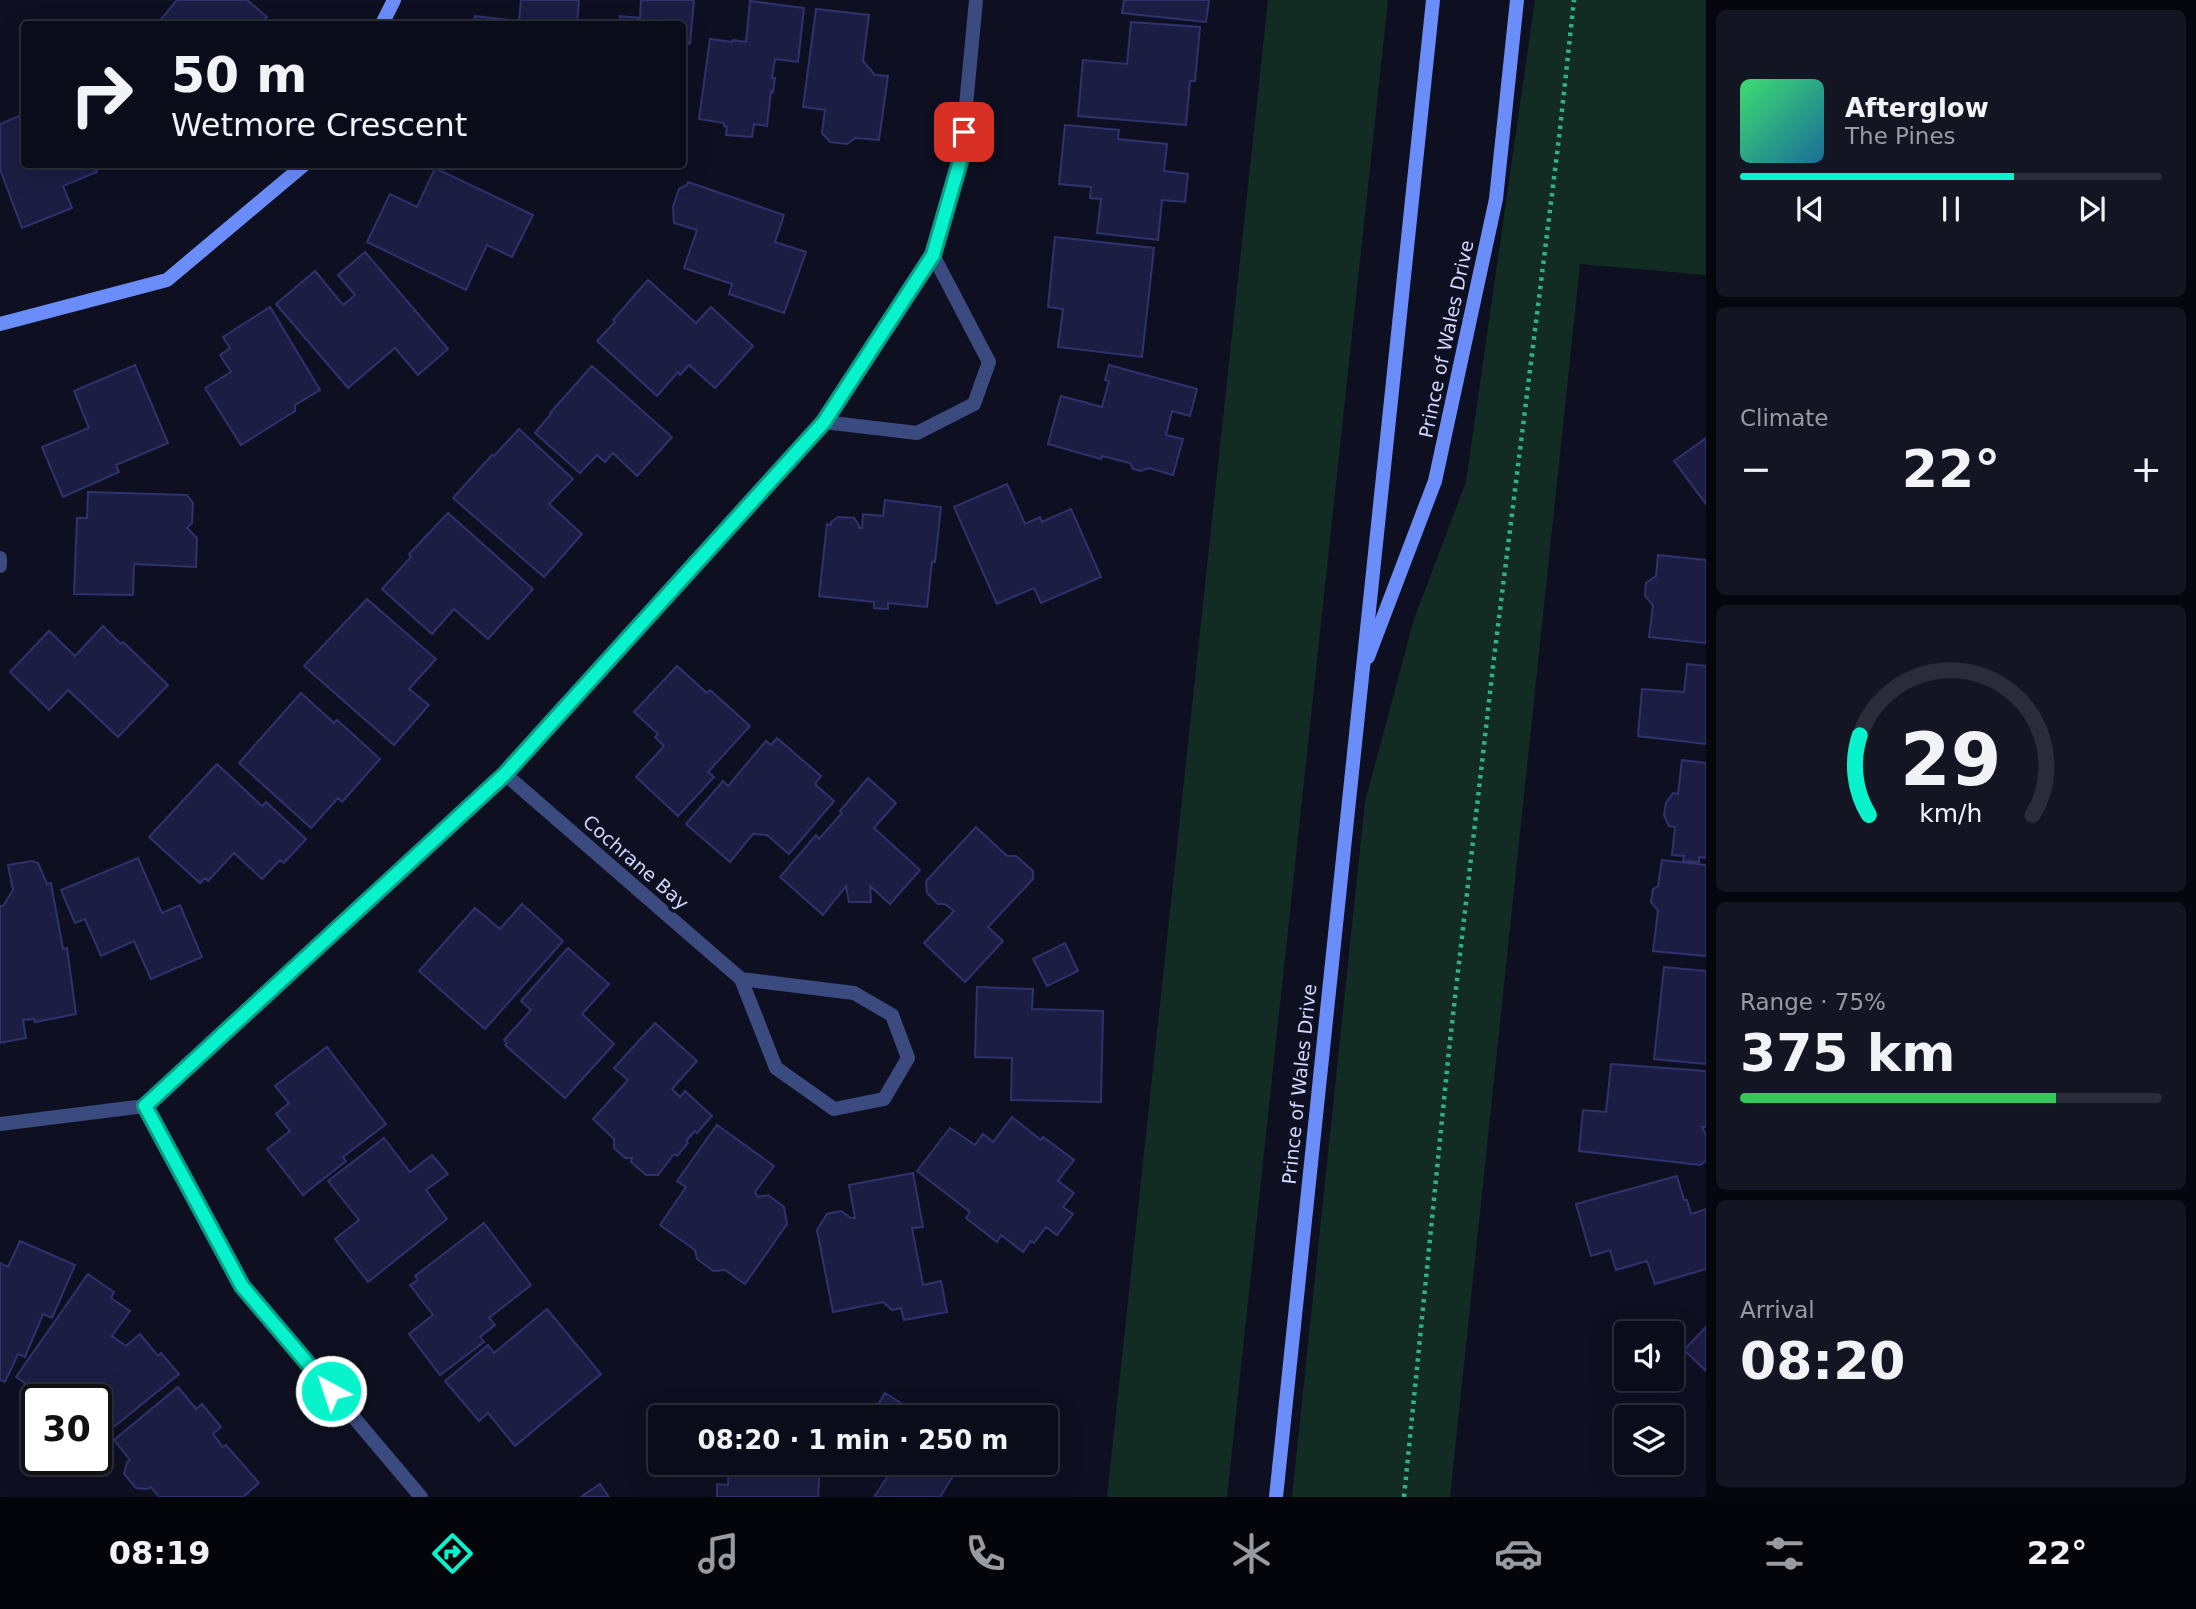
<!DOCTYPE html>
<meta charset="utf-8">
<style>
body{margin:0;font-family:"DejaVu Sans",sans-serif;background:#131523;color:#f1f3f6;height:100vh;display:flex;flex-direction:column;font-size:26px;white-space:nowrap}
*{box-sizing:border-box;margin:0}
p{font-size:23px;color:#999ba2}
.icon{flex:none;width:38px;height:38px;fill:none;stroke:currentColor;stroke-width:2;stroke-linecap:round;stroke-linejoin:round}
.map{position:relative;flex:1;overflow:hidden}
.side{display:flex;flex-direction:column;gap:10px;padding:10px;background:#06070e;width:490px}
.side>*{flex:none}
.banner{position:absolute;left:21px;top:21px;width:665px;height:147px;border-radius:7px;box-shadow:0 7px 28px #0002,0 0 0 2px #2a2c39;background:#0a0c1a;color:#f1f3f6;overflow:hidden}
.tools{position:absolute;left:1614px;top:1321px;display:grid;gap:14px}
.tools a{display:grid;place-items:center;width:70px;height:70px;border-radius:7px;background:#0a0c1a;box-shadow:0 7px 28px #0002,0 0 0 2px #2a2c39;font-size:35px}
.speed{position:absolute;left:21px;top:1384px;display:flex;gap:14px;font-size:35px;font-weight:700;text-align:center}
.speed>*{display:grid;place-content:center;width:91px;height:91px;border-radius:50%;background:#0a0c1a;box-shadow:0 7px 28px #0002,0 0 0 2px #2a2c39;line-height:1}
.speed .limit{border:4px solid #111;border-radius:10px;background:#fff;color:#111}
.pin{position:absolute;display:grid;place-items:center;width:60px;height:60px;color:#fff;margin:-30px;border-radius:14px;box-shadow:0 4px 10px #0006}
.me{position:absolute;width:77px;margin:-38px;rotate:320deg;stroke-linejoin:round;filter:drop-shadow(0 0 5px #0008)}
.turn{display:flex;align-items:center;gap:24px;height:147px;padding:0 35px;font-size:32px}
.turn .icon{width:91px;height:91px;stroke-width:2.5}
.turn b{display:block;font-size:49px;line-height:60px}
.big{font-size:52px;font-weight:600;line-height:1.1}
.side .widget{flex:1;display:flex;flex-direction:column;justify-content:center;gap:10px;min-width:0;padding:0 24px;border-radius:10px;background:#131523}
.side .dial{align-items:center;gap:0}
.dial svg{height:182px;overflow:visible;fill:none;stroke:#2a2c39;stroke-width:7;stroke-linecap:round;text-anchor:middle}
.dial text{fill:#f1f3f6;stroke:none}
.song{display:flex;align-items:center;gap:21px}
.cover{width:84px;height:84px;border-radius:10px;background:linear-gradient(135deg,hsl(140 70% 55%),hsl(200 70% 35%))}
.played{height:7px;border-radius:4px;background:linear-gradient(90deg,#08f2cc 65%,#2a2c39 65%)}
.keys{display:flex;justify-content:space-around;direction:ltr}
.heat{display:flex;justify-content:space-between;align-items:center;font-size:38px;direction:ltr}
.charge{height:10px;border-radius:5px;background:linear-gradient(90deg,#34c759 75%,#2a2c39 0)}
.trip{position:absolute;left:648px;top:1405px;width:410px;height:70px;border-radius:7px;background:#0a0c1a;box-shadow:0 7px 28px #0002,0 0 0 2px #2a2c39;font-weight:600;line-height:70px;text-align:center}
.menu{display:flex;height:112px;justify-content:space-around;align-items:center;background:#04050a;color:#999ba2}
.menu .icon{width:49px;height:49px}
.menu .on{color:#08f2cc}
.menu b{font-size:32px;color:#f1f3f6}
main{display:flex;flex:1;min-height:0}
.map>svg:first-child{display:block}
.green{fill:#122c24}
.building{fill:#1b1d42;stroke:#2e326d;stroke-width:2}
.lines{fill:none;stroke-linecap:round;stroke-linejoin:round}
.path{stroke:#32b087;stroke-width:4.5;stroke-dasharray:3.5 5;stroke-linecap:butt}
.street{stroke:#3b4a7f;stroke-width:14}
.secondary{stroke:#6b8dfa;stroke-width:14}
.route-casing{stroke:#059d85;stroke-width:18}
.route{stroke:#08f2cc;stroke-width:12}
.labels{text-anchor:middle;stroke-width:7;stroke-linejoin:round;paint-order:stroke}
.street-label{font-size:19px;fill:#d1d7fd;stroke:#0e1022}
</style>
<main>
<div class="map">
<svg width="1706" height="1497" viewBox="0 0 1706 1497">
<rect width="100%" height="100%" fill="#0e1022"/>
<path class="green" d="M 1268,0 L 1388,0 L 1227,1497 L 1107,1497 Z
M 1535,0 L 1706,0 L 1706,275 L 1580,264 L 1450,1497 L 1292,1497 L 1365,802 L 1414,619 L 1466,482 Z"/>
<path class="building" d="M 177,0 L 247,0 L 267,17 L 261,24 L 157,24 Z
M 521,0 L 579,0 L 577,24 L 474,24 L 475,16 L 519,21 Z
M 641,0 L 694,0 L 690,44 L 687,43 L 682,89 L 682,24 L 619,24 L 620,16 L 640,18 Z
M 1124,0 L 1209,0 L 1206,22 L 1122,13 Z
M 750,1 L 804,8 L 798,62 L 775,59 L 772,78 L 775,78 L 773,92 L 771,91 L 767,126 L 754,124 L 752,137 L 726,135 L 727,127 L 724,126 L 724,123 L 699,119 L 710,39 L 732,42 L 733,40 L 746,42 Z
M 816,9 L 869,15 L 863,61 L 875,75 L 888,76 L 879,140 L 855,138 L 847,144 L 830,142 L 822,133 L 825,110 L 803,107 Z
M 1131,22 L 1200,27 L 1195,81 L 1190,81 L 1186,125 L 1078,116 L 1083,60 L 1127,64 Z
M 24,114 L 24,164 L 94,164 L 97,172 L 63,186 L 72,208 L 22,228 L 0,169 L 0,124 Z
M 1065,125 L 1119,130 L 1118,139 L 1167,144 L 1164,171 L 1188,174 L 1185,202 L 1162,200 L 1158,240 L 1097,233 L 1101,199 L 1090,198 L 1091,187 L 1059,184 Z
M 435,168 L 533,215 L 512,257 L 487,245 L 466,290 L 367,242 L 390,194 L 417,207 Z
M 688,182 L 784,215 L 775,242 L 806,252 L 784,313 L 729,294 L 732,284 L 684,268 L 697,230 L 674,223 L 673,207 L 679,189 L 687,185 Z
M 1055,237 L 1154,248 L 1142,357 L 1058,347 L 1063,309 L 1048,307 Z
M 365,252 L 448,349 L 418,375 L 395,348 L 348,388 L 276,304 L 315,271 L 343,305 L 355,295 L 338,275 Z
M 648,280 L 696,323 L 711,307 L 753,346 L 715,388 L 689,365 L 680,375 L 678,372 L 657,396 L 597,341 L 615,322 L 613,320 Z
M 270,307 L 320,390 L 295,405 L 295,411 L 241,445 L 205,388 L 231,372 L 220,355 L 230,348 L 223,337 Z
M 135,365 L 168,443 L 116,465 L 119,472 L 63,497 L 42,447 L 89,428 L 74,391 Z
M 1109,365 L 1197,389 L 1190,416 L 1172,411 L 1166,435 L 1183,439 L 1173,475 L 1149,468 L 1141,471 L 1133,469 L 1130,463 L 1102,456 L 1101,459 L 1048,444 L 1061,396 L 1102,407 L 1109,381 L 1105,380 Z
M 592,366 L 672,437 L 637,476 L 613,453 L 605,462 L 597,455 L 580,473 L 535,433 L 551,414 L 550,413 Z
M 519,429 L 573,479 L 549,504 L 582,534 L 544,577 L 453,498 L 492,455 L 494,456 Z
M 1706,438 L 1706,504 L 1674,461 Z
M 1007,484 L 1025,524 L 1040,517 L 1042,522 L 1071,509 L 1101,577 L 1041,603 L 1034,588 L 997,604 L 954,507 Z
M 88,492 L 187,495 L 193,503 L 192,523 L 187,528 L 197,538 L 196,567 L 134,564 L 133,595 L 74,594 L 77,518 L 87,518 Z
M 885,500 L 941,507 L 935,562 L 932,562 L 927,607 L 888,603 L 888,609 L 874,608 L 874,602 L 819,596 L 827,524 L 831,525 L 831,522 L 838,517 L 854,518 L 859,525 L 859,528 L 862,528 L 863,514 L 883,516 Z
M 448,513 L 533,589 L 488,639 L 454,609 L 432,634 L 382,589 L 411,557 L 409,554 Z
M 1658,555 L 1706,560 L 1706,643 L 1649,637 L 1653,605 L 1645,596 L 1646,583 L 1656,576 Z
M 367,599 L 436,659 L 409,689 L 429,705 L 394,745 L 304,666 Z
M 103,626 L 121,644 L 123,642 L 168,685 L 118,737 L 68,690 L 49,710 L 10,672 L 49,631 L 75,656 Z
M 1687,664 L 1706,666 L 1706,744 L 1638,736 L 1642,689 L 1684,692 Z
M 677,666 L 707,693 L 710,690 L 750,726 L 708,772 L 714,777 L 678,816 L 636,777 L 664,746 L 655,737 L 658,734 L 634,712 Z
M 301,693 L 334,723 L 337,720 L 380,759 L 342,802 L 338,798 L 311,828 L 239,763 Z
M 777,738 L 821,776 L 815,784 L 834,801 L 789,854 L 767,835 L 753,834 L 730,862 L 686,824 L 723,781 L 728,786 L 766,741 L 771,745 Z
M 1682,760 L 1706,763 L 1706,858 L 1699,857 L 1699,862 L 1683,861 L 1684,856 L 1672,855 L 1675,827 L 1669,826 L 1664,815 L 1666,803 L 1673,793 L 1678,794 Z
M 217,764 L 262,806 L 266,802 L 306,839 L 284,863 L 280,860 L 262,879 L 234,853 L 208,881 L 205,878 L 200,883 L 149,837 Z
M 868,778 L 896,803 L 874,828 L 920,870 L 890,904 L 870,886 L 871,902 L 849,902 L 846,886 L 823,915 L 780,877 L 816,835 L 819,839 L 842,813 L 840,811 Z
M 976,827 L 1007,856 L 1016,856 L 1033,871 L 1033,879 L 988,927 L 1003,941 L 965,982 L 924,943 L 954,911 L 945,904 L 938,904 L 927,893 L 926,881 Z
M 138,858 L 162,913 L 180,905 L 202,957 L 151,979 L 134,941 L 101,956 L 85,919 L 75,923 L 61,890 Z
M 1662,860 L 1706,865 L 1706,956 L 1653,951 L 1658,911 L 1651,902 L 1653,889 L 1658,886 Z
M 32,861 L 38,863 L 47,884 L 51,883 L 63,949 L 67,948 L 76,1014 L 35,1022 L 34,1019 L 23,1020 L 26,1038 L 0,1043 L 0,906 L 3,906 L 13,890 L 8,865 Z
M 522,904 L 563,941 L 485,1029 L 419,971 L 475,908 L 500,929 Z
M 1065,943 L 1078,971 L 1047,986 L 1033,959 Z
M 568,948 L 609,984 L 582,1014 L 614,1044 L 565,1098 L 505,1045 L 507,1043 L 504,1040 L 531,1010 L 521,1001 Z
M 1664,967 L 1706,971 L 1706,1064 L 1654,1059 Z
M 977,987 L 1033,989 L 1032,1009 L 1103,1011 L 1101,1102 L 1011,1100 L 1012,1058 L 975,1057 Z
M 655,1023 L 697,1061 L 672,1089 L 680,1097 L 685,1091 L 712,1116 L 697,1133 L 695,1131 L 686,1141 L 688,1143 L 677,1156 L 674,1154 L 658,1175 L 646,1175 L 631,1162 L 632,1158 L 625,1158 L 614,1148 L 614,1139 L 593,1119 L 628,1080 L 614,1068 Z
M 327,1047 L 386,1124 L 343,1157 L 346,1161 L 303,1195 L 267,1149 L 290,1131 L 276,1114 L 289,1103 L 275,1086 Z
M 1611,1064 L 1706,1071 L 1706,1127 L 1702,1127 L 1706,1134 L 1706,1161 L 1700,1165 L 1579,1151 L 1583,1110 L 1606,1112 Z
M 1012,1117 L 1041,1140 L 1043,1137 L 1074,1160 L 1058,1181 L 1074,1193 L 1063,1207 L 1073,1214 L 1057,1235 L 1046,1227 L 1034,1243 L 1031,1241 L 1023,1252 L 1001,1235 L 997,1242 L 966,1218 L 970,1212 L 917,1171 L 950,1128 L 975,1145 L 983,1134 L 993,1142 Z
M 717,1125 L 774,1166 L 755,1192 L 758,1197 L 768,1195 L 784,1207 L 787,1224 L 745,1284 L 725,1270 L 713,1271 L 697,1259 L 695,1250 L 660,1225 L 686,1187 L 677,1181 Z
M 384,1138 L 410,1172 L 432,1155 L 448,1174 L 426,1190 L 447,1219 L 368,1282 L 335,1239 L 359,1220 L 328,1181 Z
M 913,1173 L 923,1227 L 912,1228 L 923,1285 L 941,1281 L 947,1312 L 904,1320 L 901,1308 L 892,1310 L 883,1302 L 833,1312 L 817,1230 L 827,1214 L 841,1211 L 851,1218 L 855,1218 L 849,1185 Z
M 1677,1176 L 1684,1200 L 1687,1200 L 1691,1214 L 1706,1209 L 1706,1269 L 1655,1284 L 1647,1261 L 1616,1270 L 1610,1250 L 1591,1256 L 1576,1204 Z
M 484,1223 L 531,1285 L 489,1318 L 495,1325 L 480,1337 L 484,1342 L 440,1375 L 409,1334 L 433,1315 L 410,1285 L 418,1280 L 415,1276 Z
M 20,1241 L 75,1265 L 52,1318 L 43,1314 L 25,1357 L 18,1354 L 5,1382 L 0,1380 L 0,1263 L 8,1267 Z
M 88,1274 L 114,1292 L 111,1298 L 130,1311 L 112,1336 L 126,1346 L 140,1334 L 158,1356 L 161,1353 L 179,1374 L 115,1426 L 96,1412 L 96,1400 L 50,1400 L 16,1377 Z
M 547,1309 L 601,1374 L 515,1446 L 488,1413 L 479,1421 L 445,1381 L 488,1345 L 494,1353 Z
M 1706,1327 L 1706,1371 L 1684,1350 Z
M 178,1387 L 196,1409 L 202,1404 L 221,1427 L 213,1434 L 223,1447 L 226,1445 L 259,1483 L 243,1497 L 159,1497 L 151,1487 L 147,1489 L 136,1488 L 124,1474 L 127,1462 L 130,1460 L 114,1440 Z
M 885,1393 L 925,1418 L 870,1418 Z
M 731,1413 L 822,1416 L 822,1418 L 731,1418 Z
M 729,1463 L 820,1463 L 818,1497 L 717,1497 L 717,1484 L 728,1485 Z
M 867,1463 L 961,1463 L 940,1497 L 874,1497 L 888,1476 Z
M 600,1484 L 609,1497 L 581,1497 Z"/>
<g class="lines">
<path class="path" d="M 1404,1497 L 1449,1050 L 1494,658 L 1559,138 L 1574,0"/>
<path class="street" d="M 824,422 L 917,433 L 974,404 L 989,362 L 933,255
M 0,558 L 0,566
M 505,774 L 741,979 L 776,1068 L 834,1109 L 884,1099 L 908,1058 L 892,1015 L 854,993 L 741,979
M 145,1106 L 242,1285 L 421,1497
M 0,1124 L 145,1106 L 505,774 L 824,422 L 933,255 L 961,158 L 976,0"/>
<path class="secondary" d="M 382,24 L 394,0
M 0,324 L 167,280 L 305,164
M 1368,657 L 1435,481 L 1496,199 L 1517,0
M 1276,1497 L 1433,0"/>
</g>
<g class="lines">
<g class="route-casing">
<path id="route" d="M 331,1391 L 242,1286 L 145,1106 L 505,774 L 824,422 L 933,255 L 961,158 L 964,132"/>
</g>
<use href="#route" class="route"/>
</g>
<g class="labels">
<g class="street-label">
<text transform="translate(1446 339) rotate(-78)" y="7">Prince of Wales Drive</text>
<text transform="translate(636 862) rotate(41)" y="7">Cochrane Bay</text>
<text transform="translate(1299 1084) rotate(-84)" y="7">Prince of Wales Drive</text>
</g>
</g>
</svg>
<div class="tools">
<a><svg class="icon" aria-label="sound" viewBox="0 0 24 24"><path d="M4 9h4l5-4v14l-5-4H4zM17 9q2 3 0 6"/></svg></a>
<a><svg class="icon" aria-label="layers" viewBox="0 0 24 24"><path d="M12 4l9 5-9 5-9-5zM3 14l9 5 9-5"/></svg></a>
</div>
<div class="speed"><div class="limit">30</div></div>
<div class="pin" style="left:964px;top:132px;background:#d93025"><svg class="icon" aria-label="arrive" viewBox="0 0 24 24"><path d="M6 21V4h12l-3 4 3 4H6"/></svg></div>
<svg class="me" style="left:331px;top:1391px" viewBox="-20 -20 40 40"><circle r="17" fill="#08f2cc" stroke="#fff" stroke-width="3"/><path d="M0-11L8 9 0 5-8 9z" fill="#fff"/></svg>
<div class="trip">08:20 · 1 min · 250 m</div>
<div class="banner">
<div class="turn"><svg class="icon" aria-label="right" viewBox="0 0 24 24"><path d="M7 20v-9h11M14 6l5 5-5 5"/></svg><div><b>50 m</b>Wetmore Crescent</div></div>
</div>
</div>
<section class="side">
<div class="widget">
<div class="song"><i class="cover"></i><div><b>Afterglow</b><p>The Pines</p></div></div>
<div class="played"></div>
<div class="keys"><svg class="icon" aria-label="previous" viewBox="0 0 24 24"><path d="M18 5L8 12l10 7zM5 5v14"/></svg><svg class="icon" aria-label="pause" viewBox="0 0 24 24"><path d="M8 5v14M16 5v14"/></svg><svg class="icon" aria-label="next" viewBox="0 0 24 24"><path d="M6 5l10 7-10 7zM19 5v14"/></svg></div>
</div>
<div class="widget"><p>Climate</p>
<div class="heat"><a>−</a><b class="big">22°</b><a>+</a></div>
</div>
<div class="widget dial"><svg viewBox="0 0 100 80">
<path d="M14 69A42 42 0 1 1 86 69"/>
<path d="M14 69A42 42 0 0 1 10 34" stroke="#08f2cc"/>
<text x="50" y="56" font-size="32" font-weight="700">29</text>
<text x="50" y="72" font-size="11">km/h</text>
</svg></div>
<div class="widget"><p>Range · 75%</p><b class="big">375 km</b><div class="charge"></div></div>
<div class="widget"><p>Arrival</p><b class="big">08:20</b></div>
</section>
</main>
<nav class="menu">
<b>08:19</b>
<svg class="icon on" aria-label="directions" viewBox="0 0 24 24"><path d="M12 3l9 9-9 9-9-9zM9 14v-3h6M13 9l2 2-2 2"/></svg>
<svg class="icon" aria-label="music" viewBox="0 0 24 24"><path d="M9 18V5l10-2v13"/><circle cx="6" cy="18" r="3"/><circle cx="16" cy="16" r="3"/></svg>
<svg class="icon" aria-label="phone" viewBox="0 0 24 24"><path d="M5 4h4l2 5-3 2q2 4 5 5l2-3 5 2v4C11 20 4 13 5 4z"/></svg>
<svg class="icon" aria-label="climate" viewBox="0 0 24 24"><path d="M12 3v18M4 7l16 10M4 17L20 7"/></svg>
<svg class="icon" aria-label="car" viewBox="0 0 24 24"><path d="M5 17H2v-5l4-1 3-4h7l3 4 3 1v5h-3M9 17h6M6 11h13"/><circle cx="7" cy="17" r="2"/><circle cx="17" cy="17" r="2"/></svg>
<svg class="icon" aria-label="filters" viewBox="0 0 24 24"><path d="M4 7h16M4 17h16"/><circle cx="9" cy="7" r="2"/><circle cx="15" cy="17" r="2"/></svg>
<b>22°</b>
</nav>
